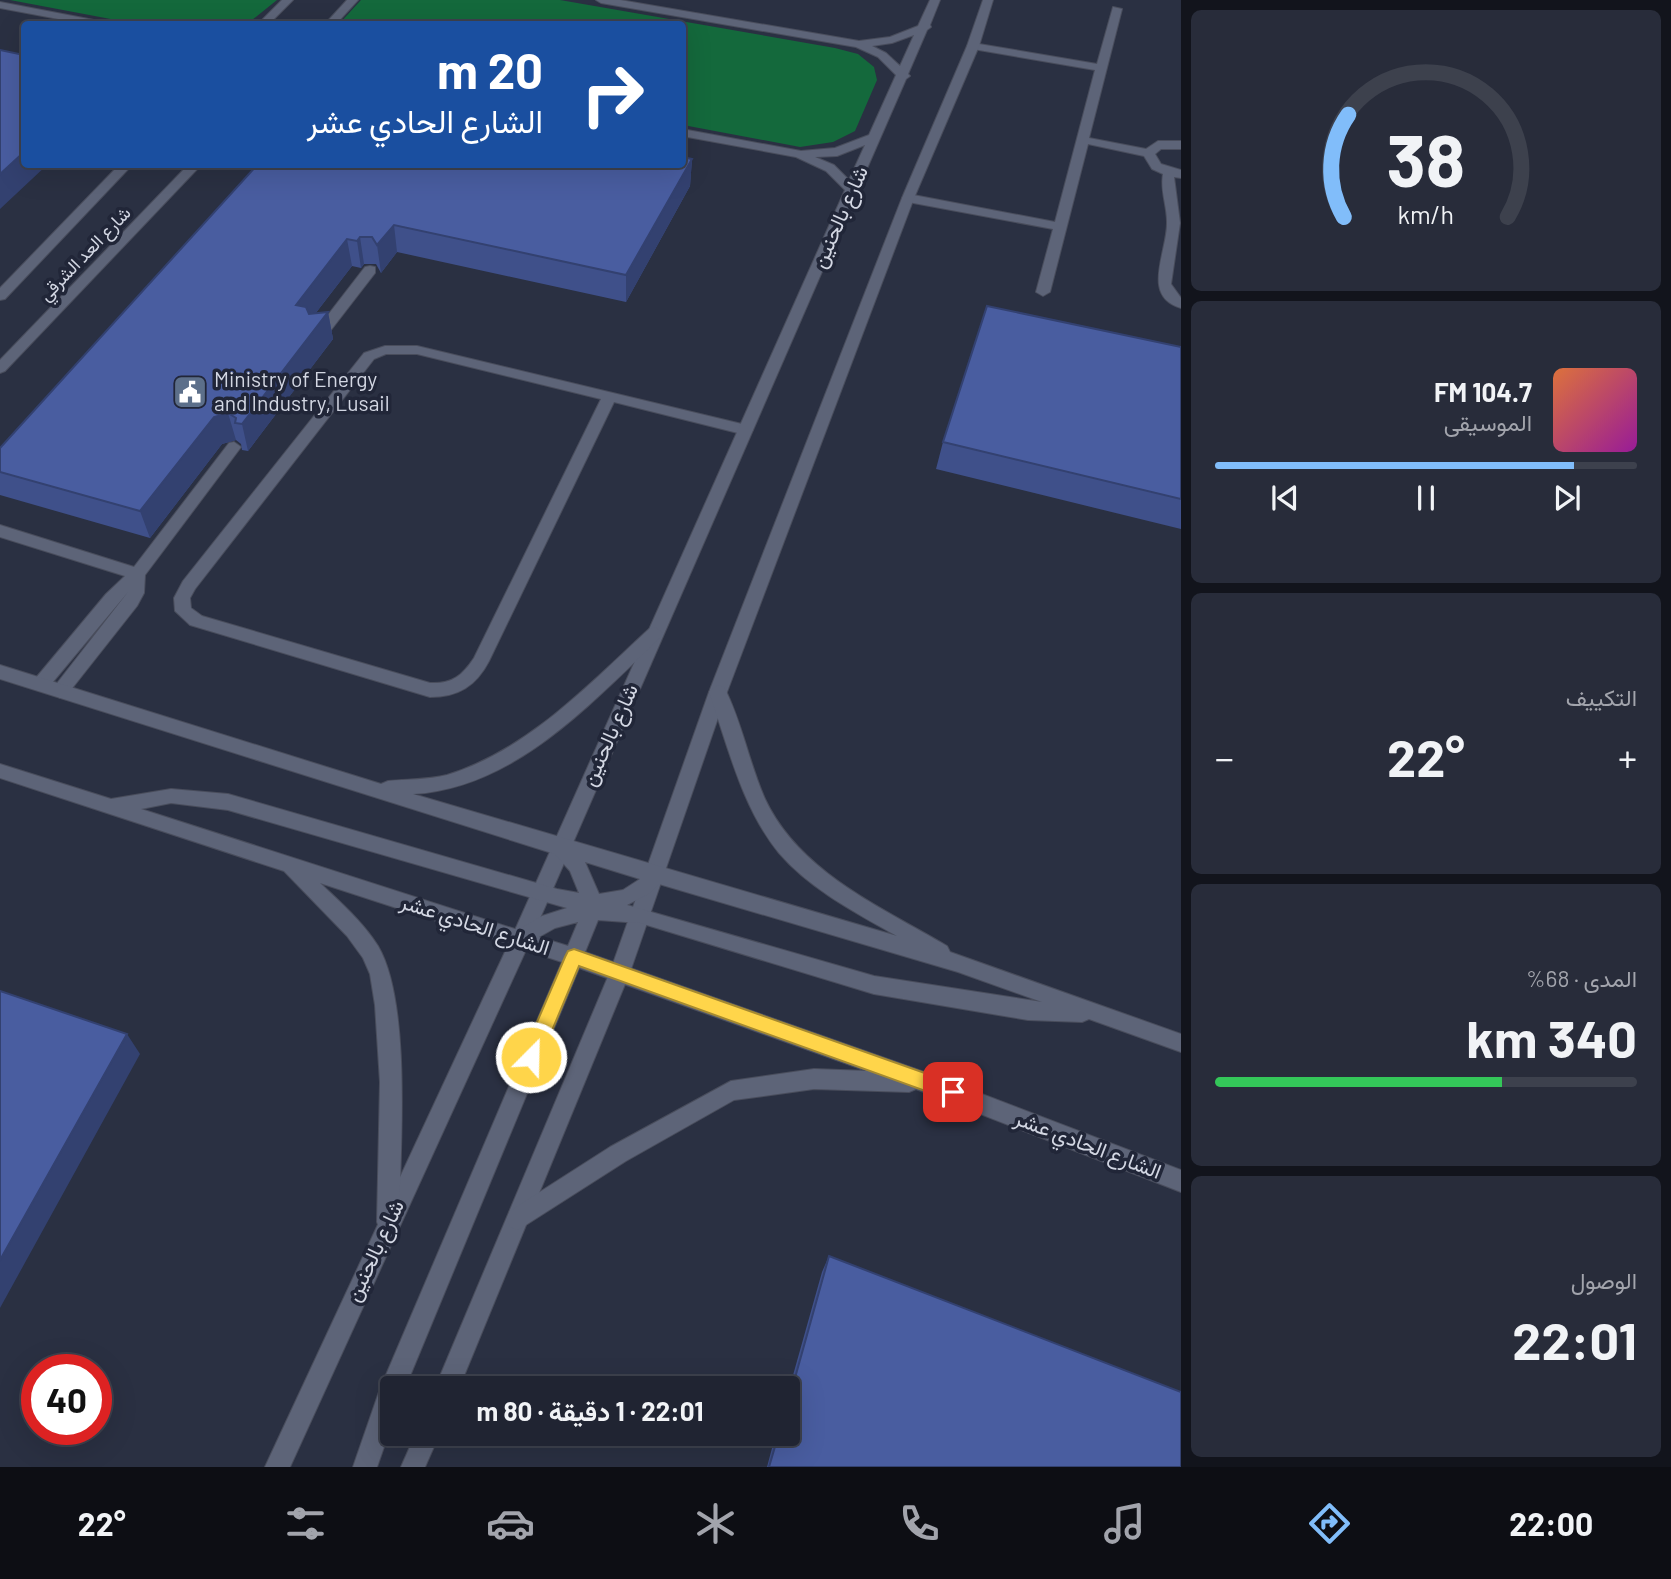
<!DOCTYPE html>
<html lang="ar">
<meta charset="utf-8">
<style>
body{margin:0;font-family:Barlow,Vazirmatn,sans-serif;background:#282c3a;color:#f1f3f6;direction:rtl;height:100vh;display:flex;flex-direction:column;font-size:26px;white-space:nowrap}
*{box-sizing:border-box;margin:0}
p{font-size:23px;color:#a2a4ac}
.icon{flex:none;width:38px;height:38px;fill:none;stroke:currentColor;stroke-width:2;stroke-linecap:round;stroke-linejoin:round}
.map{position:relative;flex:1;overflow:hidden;direction:ltr}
.side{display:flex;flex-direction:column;gap:10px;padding:10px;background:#12141c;width:490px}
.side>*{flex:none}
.banner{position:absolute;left:21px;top:21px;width:665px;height:147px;border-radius:7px;box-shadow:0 7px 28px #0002,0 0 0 2px #3d414d;direction:rtl;background:#1a4fa0;color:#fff;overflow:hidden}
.speed{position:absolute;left:21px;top:1354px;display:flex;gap:14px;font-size:35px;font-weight:700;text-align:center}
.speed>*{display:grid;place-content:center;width:91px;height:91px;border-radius:50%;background:#202432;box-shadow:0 7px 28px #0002,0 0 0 2px #3d414d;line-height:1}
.speed .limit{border:10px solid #d22;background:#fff;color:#111}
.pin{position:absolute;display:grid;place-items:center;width:60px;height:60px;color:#fff;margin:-30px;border-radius:14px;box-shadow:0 4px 10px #0006}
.me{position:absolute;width:77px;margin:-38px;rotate:23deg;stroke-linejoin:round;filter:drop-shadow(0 0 5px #0008)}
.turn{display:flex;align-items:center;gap:24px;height:147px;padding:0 28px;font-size:32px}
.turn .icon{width:91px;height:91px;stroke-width:2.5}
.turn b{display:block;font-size:49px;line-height:60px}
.big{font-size:52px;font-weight:700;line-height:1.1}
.side .tile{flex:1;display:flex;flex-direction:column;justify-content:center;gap:10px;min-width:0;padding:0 24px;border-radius:10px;background:#282c3a}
.side .dial{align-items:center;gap:0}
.dial svg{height:182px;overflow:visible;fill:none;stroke:#3d414d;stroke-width:7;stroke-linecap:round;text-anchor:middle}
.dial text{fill:#f1f3f6;stroke:none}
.song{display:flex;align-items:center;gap:21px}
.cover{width:84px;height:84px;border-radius:10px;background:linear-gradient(135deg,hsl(20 70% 55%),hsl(300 70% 35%))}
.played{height:7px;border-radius:4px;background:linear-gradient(90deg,#81bdfa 85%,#3d414d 85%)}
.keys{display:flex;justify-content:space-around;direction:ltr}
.heat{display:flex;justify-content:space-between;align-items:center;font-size:38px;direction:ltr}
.charge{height:10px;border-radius:5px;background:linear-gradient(90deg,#34c759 68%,#3d414d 0)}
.trip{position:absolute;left:380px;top:1376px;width:420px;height:70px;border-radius:7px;background:#202432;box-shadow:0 7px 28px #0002,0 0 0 2px #3d414d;font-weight:700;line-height:70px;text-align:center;direction:rtl}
.dock{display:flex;height:112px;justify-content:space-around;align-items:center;background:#0d0e14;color:#a2a4ac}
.dock .icon{width:49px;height:49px}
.dock .on{color:#81bdfa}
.dock b{font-size:32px;color:#f1f3f6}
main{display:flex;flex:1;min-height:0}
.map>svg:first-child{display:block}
.green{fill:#14693c}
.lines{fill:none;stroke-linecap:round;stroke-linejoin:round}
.service-casing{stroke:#494d5c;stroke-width:2}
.minor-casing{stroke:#494d5c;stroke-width:2}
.tertiary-casing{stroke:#494d5c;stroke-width:2}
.service{fill:#5d6478;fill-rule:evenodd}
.minor{fill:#5d6478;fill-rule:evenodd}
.tertiary{fill:#5d6478;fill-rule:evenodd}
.wall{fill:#3f508a}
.shaded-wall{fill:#334170}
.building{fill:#495da0;stroke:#334170;stroke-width:2}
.route{fill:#ffd54a;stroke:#a68a30;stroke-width:2}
.labels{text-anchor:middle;stroke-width:7;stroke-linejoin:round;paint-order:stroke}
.far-street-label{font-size:18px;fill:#d3d7e3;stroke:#212638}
.street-label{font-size:21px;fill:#d3d7e3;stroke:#212638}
.poi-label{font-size:21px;fill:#d3d7e3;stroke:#212638;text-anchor:start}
</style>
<main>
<section class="side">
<div class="tile dial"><svg viewBox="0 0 100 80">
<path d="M14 69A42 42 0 1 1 86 69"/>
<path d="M14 69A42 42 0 0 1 16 24" stroke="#81bdfa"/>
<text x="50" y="56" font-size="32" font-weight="700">38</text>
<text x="50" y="72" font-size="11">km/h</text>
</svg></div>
<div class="tile">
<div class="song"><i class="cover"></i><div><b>104.7 FM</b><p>الموسيقى</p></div></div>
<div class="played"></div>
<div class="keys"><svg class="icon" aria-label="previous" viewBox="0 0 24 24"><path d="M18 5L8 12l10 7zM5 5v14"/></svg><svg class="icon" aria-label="pause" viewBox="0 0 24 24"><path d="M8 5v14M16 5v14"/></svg><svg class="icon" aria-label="next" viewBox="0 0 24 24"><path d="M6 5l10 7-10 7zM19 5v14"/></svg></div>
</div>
<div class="tile"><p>التكييف</p>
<div class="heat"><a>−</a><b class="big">22°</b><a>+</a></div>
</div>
<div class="tile"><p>المدى · 68%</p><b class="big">340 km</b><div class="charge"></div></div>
<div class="tile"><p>الوصول</p><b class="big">22:01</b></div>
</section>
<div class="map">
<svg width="1181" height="1467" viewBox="0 0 1181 1467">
<rect width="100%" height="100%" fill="#2a3042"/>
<path class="green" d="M 10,0 L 277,0 L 247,24 L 137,24 Z
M 361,0 L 560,0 L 835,48 L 858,54 L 874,67 L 877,80 L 855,131 L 833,142 L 800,147 L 683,125 L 682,24 L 339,24 Z"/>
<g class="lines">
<g class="service-casing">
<path id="service" d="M 1113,7 L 1122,9 L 1089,138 L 1146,149 L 1158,141 L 1181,141 L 1181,149 L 1161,149 L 1155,154 L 1161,164 L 1181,170 L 1181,178 L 1174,177 L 1180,223 L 1171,284 L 1181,298 L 1181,308 C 1140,296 1168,251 1167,222 C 1167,205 1160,191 1163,174 L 1152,169 L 1144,156 L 1088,144 L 1050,292 L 1043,296 L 1036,292 L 1053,229 L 908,202 L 902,198 L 908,194 L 1055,222 L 1095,70 L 973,49 L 967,46 L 973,43 L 1097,64 Z
M 370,266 L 375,267 L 375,273 L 324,339 L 314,339 L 314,333 L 365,267 Z
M 385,346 L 417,346 L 746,425 L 753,430 L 746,435 L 614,402 L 489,661 C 476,686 458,697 430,697 L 190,625 L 175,611 L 174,598 L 183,581 L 364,353 ZM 386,354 L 417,354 L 601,399 L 474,658 C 462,676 452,684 430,683 L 202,616 L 191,608 L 190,598 L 195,589 L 374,359 Z
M 234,442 L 241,447 L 145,575 L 144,593 L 137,606 L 66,696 L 60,698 L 51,691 L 128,592 L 47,689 L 35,689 L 32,684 L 35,679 L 106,594 L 125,576 L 0,537 L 0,525 L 134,567 L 229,443 Z"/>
</g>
<g class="minor-casing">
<path id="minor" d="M 282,0 L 293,0 L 269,24 L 258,24 Z
M 347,0 L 358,0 L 336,24 L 325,24 Z
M 596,0 L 620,0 L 859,41 L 890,37 L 918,26 L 930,0 L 940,0 L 930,25 L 931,27 L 927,30 L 908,74 L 910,76 L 906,79 L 531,939 L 290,1467 L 265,1467 L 511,939 L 845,190 L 826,171 L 796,157 L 682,136 L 682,129 L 801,151 L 835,148 L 869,135 L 896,75 L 878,57 L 856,47 L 601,3 ZM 914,35 L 900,66 L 886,53 L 872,46 L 892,43 ZM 865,145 L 849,180 L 834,165 L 815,157 L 837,156 Z
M 983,0 L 993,0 L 979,46 L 914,198 L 727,692 L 630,972 L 459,1388 L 435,1388 L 610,972 L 709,692 L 902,198 L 967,46 Z
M 0,2 L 99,21 L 104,24 L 85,24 L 0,8 Z
M 120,164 L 133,164 L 5,299 L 0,300 L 0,288 Z
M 189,164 L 202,164 L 5,371 L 0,373 L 0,360 Z
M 416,1433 L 440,1433 L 425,1467 L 401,1467 Z"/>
</g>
<g class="tertiary-casing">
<path id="tertiary" d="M 655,627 L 663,633 L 661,637 C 591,703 515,788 413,794 L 897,936 C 856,913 810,889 779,853 C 742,808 728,746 709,692 L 718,685 L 724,687 C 742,722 749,763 765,799 C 799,872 881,907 947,946 L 950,952 L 1181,1034 L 1181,1052 L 1089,1019 L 1082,1022 L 1028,1020 L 874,994 L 640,923 L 598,920 L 585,952 L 927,1073 L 1181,1170 L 1181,1192 L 916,1089 L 909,1092 L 814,1089 L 734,1100 L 626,1161 L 518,1230 L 510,1227 L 507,1219 L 510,1211 L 610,1147 L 731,1081 L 814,1069 L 867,1071 L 579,968 L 405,1388 L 392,1388 L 392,1424 L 377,1467 L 353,1467 L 380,1389 L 562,962 L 320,883 C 340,902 363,922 378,946 C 412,1004 400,1152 399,1222 L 396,1230 L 388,1233 L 380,1230 L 377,1222 L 380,1082 L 375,1005 L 370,974 L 363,958 L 347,936 L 284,871 L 0,778 L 0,764 L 111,799 L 171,789 L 228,794 L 557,889 L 579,893 L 570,871 L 555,854 L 0,679 L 0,665 L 381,784 L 388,781 C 407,779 428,780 447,775 C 528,750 588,685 649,629 ZM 171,803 L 228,810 L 567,908 L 542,916 L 518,930 L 141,809 ZM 585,862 L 640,879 L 623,890 L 599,894 ZM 659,884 L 958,972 L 1042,1002 L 874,976 L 627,905 L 650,893 ZM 578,922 L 568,946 L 539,937 L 555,928 Z"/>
</g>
<use href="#service" class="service"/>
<use href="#minor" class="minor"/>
<use href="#tertiary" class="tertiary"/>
</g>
<path class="wall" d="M 692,159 L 690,186 L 626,302 L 397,252 L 381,273 L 376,264 L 364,264 L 361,268 L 352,266 L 315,314 L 328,312 L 333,339 L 248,451 L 242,450 L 241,444 L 236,440 L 222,444 L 150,538 L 0,495 L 0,448 L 258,164 Z
M 1181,347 L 1181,529 L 936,469 L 943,442 Z
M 829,1256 L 1181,1467 L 767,1467 L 776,1433 L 788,1433 L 788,1393 L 822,1272 Z"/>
<path class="shaded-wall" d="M 24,152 L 24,164 L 48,164 L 0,209 L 0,174 Z
M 692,159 L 690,186 L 626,302 L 626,275 Z
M 394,225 L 397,252 L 381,273 L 377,245 Z
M 360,237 L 364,264 L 361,268 L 357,241 Z
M 347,239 L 352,266 L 301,332 L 296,305 Z
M 328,312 L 333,339 L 248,451 L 242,424 Z
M 228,413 L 236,440 L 222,444 L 150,538 L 140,511 L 214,417 Z
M 127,1034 L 140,1054 L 0,1308 L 0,1260 Z"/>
<path class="building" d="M 0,50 L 24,55 L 24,152 L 0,174 Z
M 682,157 L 692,159 L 626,275 L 394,225 L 377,245 L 372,237 L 360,237 L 357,241 L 347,239 L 296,305 L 306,307 L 309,314 L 328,312 L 242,424 L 235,423 L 236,418 L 228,413 L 214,417 L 140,511 L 0,472 L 0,448 L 258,164 L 682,164 Z
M 987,306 L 1181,347 L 1181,499 L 943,442 Z
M 0,991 L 127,1034 L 0,1260 Z
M 829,1256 L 1181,1392 L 1181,1467 L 769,1467 L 779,1433 L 788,1433 L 788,1403 Z"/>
<path class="route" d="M 574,949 L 953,1083 L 959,1086 L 962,1092 L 959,1099 L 953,1101 L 579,966 L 538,1064 L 531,1066 L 525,1064 L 522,1057 L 565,957 L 568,951 Z"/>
<defs>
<g id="civic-square" transform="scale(1.75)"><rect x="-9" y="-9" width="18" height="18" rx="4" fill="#5c6f8a" stroke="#212638"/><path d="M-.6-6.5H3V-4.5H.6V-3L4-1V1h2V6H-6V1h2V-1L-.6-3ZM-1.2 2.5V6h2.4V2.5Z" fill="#fff"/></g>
</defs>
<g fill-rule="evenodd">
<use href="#civic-square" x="190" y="392"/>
</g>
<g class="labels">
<g class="far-street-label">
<text transform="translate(85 254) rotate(-46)" y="6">شارع العد الشرقي</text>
</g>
<g class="street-label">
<text transform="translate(840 217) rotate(-66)" y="7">شارع بالحنين</text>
<text transform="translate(610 735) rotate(-66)" y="7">شارع بالحنين</text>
<text transform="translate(475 925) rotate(18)" y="7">الشارع الحادي عشر</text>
<text transform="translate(1088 1145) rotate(21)" y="7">الشارع الحادي عشر</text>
<text transform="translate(375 1251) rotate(-65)" y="7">شارع بالحنين</text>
</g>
<g class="poi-label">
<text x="214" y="387">Ministry of Energy<tspan x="214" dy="24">and Industry, Lusail</tspan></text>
</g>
</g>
</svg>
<div class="speed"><div class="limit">40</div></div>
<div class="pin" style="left:953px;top:1092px;background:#d93025"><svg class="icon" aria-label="arrive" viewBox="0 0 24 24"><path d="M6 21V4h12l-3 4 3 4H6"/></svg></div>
<svg class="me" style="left:531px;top:1057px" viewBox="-20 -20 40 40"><circle r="17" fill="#ffd54a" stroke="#fff" stroke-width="3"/><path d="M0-11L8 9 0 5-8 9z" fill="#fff"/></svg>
<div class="trip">22:01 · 1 دقيقة · 80 m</div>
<div class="banner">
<div class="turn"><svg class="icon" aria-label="right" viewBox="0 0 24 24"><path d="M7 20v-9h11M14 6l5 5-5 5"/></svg><div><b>20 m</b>الشارع الحادي عشر</div></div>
</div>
</div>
</main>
<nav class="dock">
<b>22:00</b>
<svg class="icon on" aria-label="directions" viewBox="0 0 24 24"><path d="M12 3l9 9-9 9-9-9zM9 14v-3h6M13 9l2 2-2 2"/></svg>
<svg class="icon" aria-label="music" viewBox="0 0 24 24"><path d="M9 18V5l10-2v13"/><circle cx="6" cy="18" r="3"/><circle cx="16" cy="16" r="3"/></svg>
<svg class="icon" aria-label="phone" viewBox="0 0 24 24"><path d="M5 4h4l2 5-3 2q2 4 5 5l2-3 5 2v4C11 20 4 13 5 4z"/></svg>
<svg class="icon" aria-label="climate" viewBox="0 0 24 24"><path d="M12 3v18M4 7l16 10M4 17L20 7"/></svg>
<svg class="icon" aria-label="car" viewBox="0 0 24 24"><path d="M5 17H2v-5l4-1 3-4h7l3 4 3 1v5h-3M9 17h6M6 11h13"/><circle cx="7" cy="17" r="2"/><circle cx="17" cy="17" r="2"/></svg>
<svg class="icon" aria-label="filters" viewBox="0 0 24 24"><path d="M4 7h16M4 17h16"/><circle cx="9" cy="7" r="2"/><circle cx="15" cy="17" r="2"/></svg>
<b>22°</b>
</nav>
